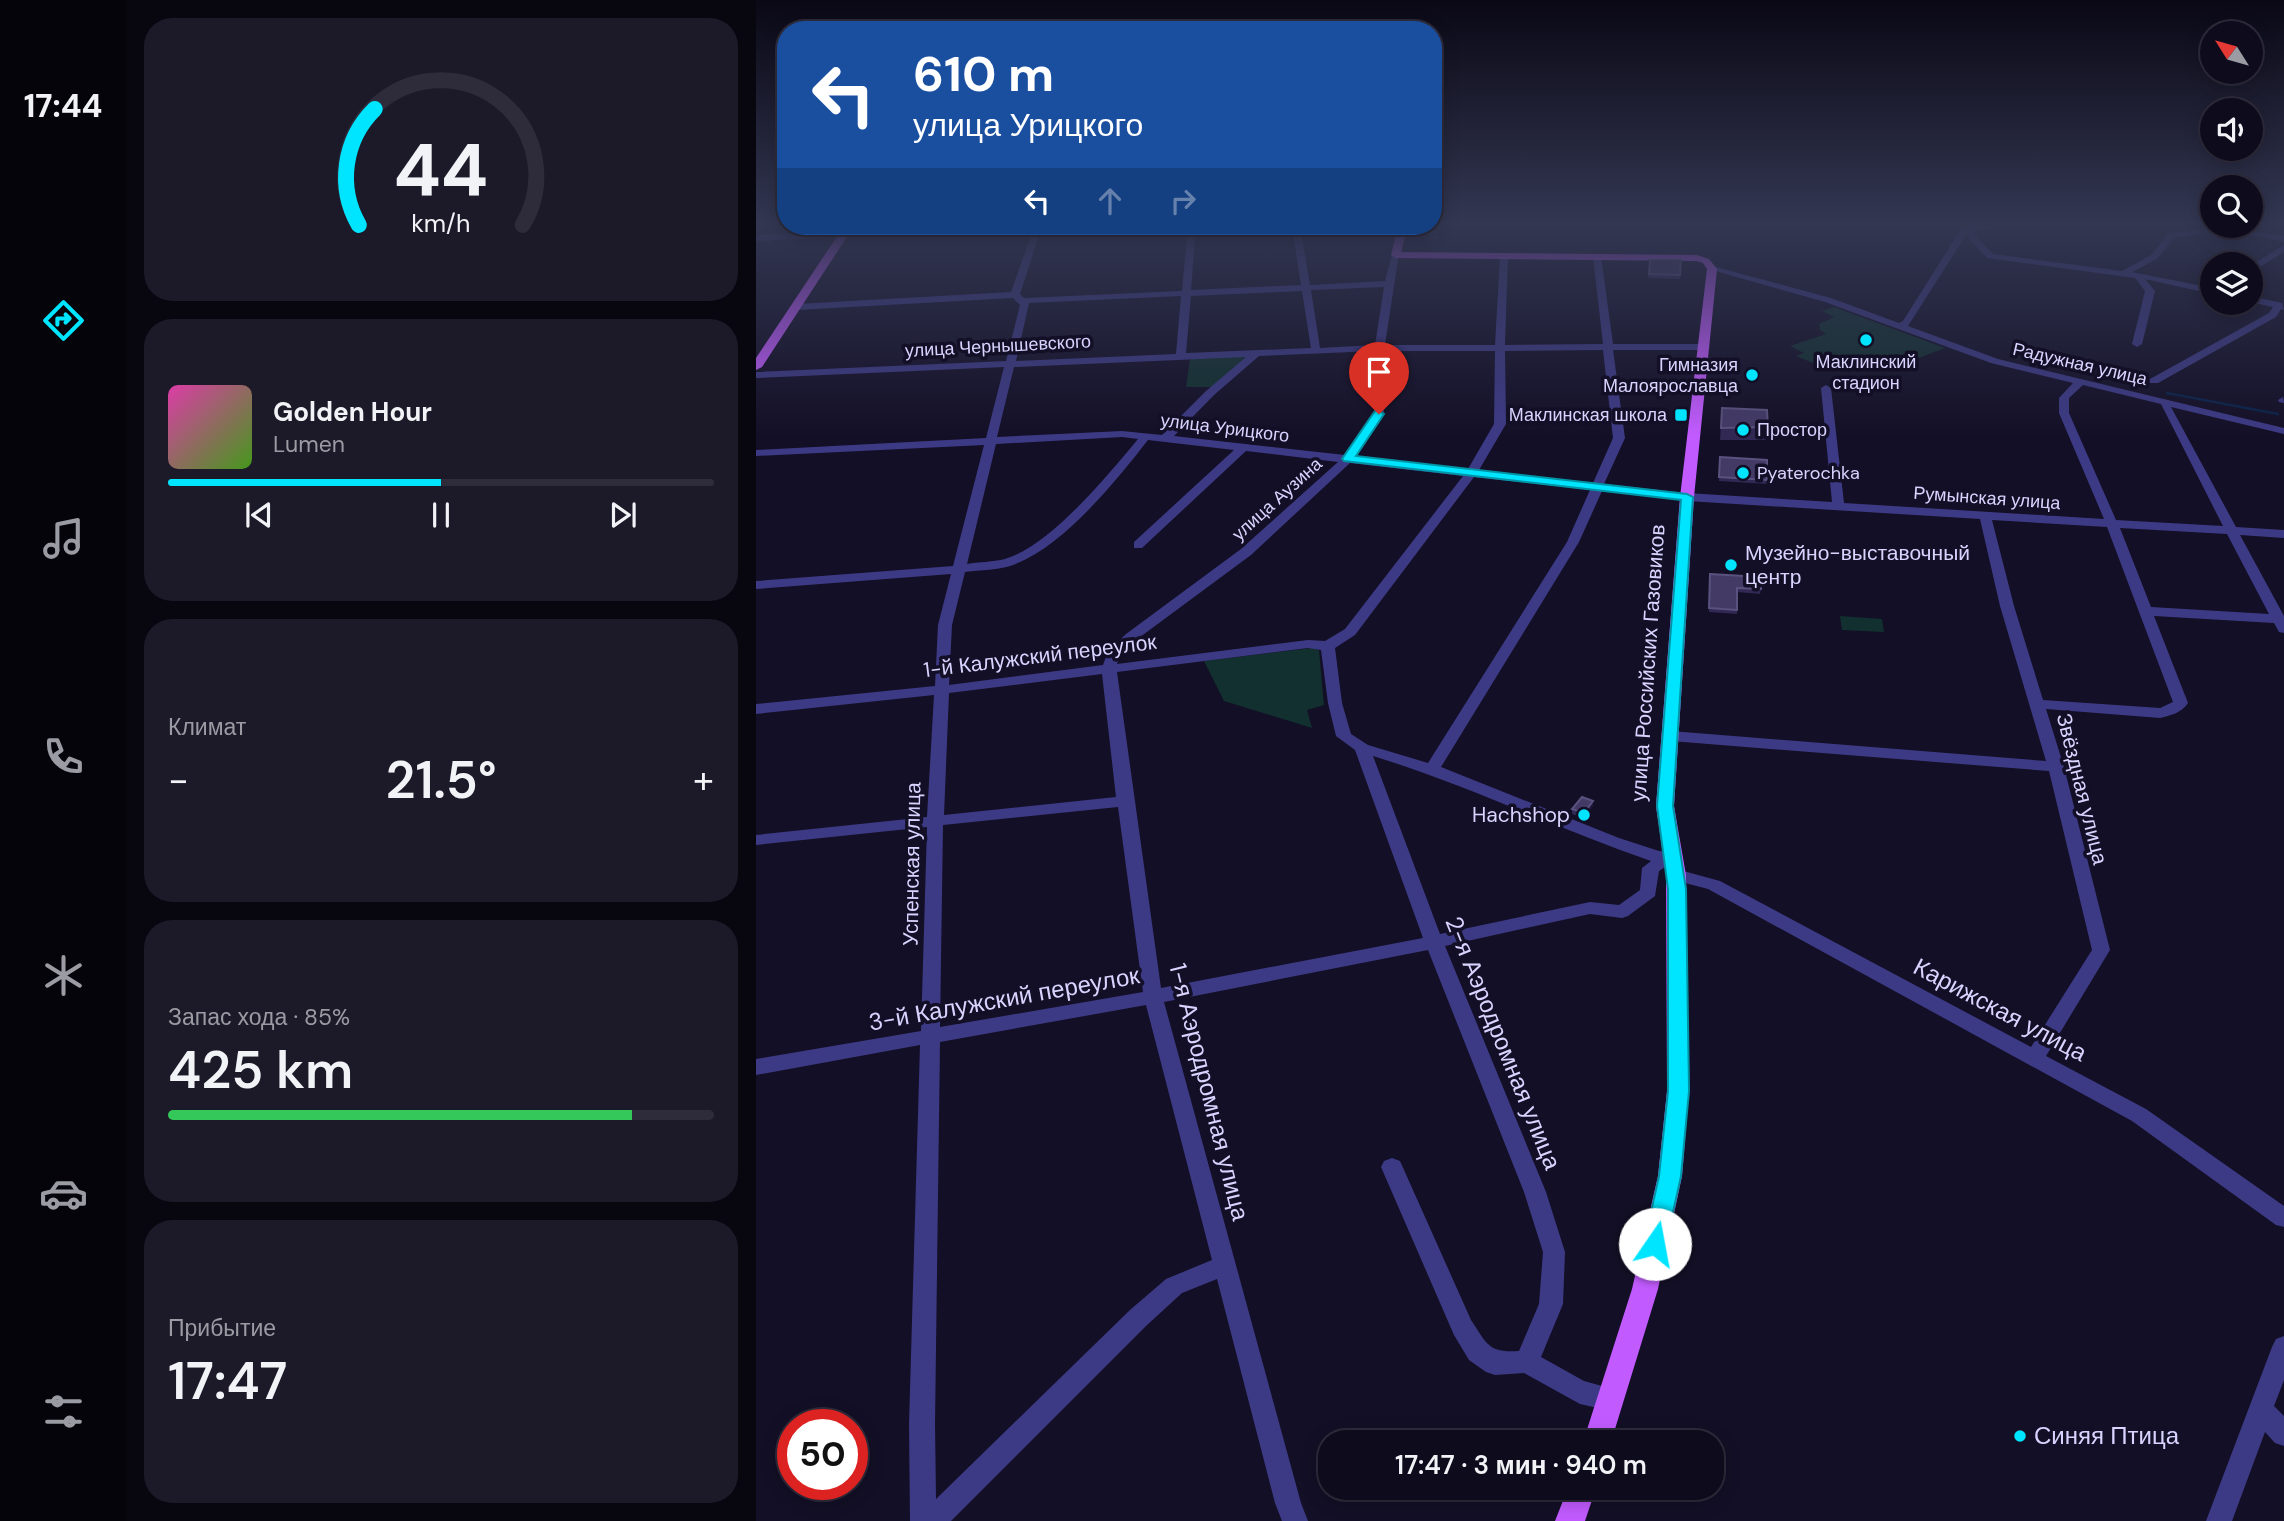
<!DOCTYPE html>
<html lang="ru">
<meta charset="utf-8">
<style>
body{margin:0;font-family:"DM Sans",sans-serif;background:#1c1929;color:#f1f3f6;height:100vh;display:flex;flex-direction:column;font-size:26px;white-space:nowrap}
*{box-sizing:border-box;margin:0}
p{font-size:23px;color:#9b9ba3}
.icon{flex:none;width:38px;height:38px;fill:none;stroke:currentColor;stroke-width:2;stroke-linecap:round;stroke-linejoin:round}
.map{position:relative;flex:1;overflow:hidden}
.details{display:flex;flex-direction:column;gap:18px;padding:18px;background:#08060f;width:630px}
.details>*{flex:none}
.guide{position:absolute;left:21px;top:21px;width:665px;height:214px;border-radius:28px;box-shadow:0 4px 18px #0003,0 0 0 2px #2e2b3b;background:#1a4fa0;color:#fff;overflow:hidden}
.needle{width:46px;rotate:307deg}
.controls{position:absolute;left:1444px;top:21px;display:grid;gap:14px}
.controls a{display:grid;place-items:center;width:63px;height:63px;border-radius:50%;background:#0e0b1c;box-shadow:0 4px 18px #0003,0 0 0 2px #2e2b3b;font-size:35px}
.speed{position:absolute;left:21px;top:1409px;display:flex;gap:14px;font-size:35px;font-weight:700;text-align:center}
.speed>*{display:grid;place-content:center;width:91px;height:91px;border-radius:50%;background:#0e0b1c;box-shadow:0 4px 18px #0003,0 0 0 2px #2e2b3b;line-height:1}
.speed .limit{border:10px solid #d22;background:#fff;color:#111}
.pin{position:absolute;display:grid;place-items:center;width:60px;height:60px;color:#fff;margin:-72px -30px;border-radius:50% 50% 50% 0;rotate:-45deg;box-shadow:0 0 7px #0007}
.pin .icon{rotate:45deg}
.me{position:absolute;width:77px;margin:-38px;rotate:12deg;stroke-linejoin:round;filter:drop-shadow(0 0 5px #0008)}
.turn{display:flex;align-items:center;gap:24px;height:147px;padding:0 21px;font-size:32px}
.turn .icon{width:91px;height:91px;stroke-width:2.5}
.turn b{display:block;font-size:49px;line-height:60px}
.lanes{display:flex;align-items:center;height:66px;padding:0 21px;background:#0003;justify-content:center;gap:35px;direction:ltr}
.lanes .off{opacity:.35}
.big{font-size:52px;font-weight:600;line-height:1.1}
.details .widget{flex:1;display:flex;flex-direction:column;justify-content:center;gap:10px;min-width:0;padding:0 24px;border-radius:28px;background:#1c1929}
.details .dial{align-items:center;gap:0}
.dial svg{height:182px;overflow:visible;fill:none;stroke:#2e2b3b;stroke-width:7;stroke-linecap:round;text-anchor:middle}
.dial text{fill:#f1f3f6;stroke:none}
.song{display:flex;align-items:center;gap:21px}
.cover{width:84px;height:84px;border-radius:10px;background:linear-gradient(135deg,hsl(320 70% 55%),hsl(100 70% 35%))}
.played{height:7px;border-radius:4px;background:linear-gradient(90deg,#00e5ff 50%,#2e2b3b 50%)}
.keys{display:flex;justify-content:space-around;direction:ltr}
.heat{display:flex;justify-content:space-between;align-items:center;font-size:38px;direction:ltr}
.charge{height:10px;border-radius:5px;background:linear-gradient(90deg,#34c759 85%,#2e2b3b 0)}
.trip{position:absolute;left:562px;top:1430px;width:406px;height:70px;border-radius:28px;background:#0e0b1c;box-shadow:0 4px 18px #0003,0 0 0 2px #2e2b3b;font-weight:600;line-height:70px;text-align:center}
main{display:flex;flex:1;min-height:0}
.dock{display:flex;flex-direction:column;width:126px;justify-content:space-around;align-items:center;background:#06040b;color:#9b9ba3}
.dock .icon{width:49px;height:49px}
.dock .active{color:#00e5ff}
.dock b{font-size:32px;color:#f1f3f6}
.map>svg:first-child{display:block}
.green{fill:#12302f}
.lines{fill:none;stroke-linecap:round;stroke-linejoin:round}
.stream{stroke:#0c2248;stroke-width:2.5}
.minor{fill:#3d3a85;fill-rule:evenodd}
.major{fill:#c25bff;fill-rule:evenodd}
.wall{fill:#312854}
.shaded-wall{fill:#1d163a}
.building{fill:#433a66;stroke:#5a527e;stroke-width:2}
.route{fill:#00e5ff;stroke:#0095a6;stroke-width:2}
.poi-dot{fill:#00e5ff;stroke:#130f26;stroke-width:2.5}
.labels{text-anchor:middle;stroke-width:7;stroke-linejoin:round;paint-order:stroke}
.far-street-label{font-size:18px;fill:#d9d4ff;stroke:#130f26}
.far-poi-label{font-size:18px;fill:#d9d4ff;stroke:#130f26;text-anchor:end}
.poi-label{font-size:21px;fill:#d9d4ff;stroke:#130f26;text-anchor:start}
.street-label{font-size:21px;fill:#d9d4ff;stroke:#130f26}
.near-street-label{font-size:24px;fill:#d9d4ff;stroke:#130f26}
.near-poi-label{font-size:24px;fill:#d9d4ff;stroke:#130f26;text-anchor:start}
</style>
<main>
<nav class="dock">
<b>17:44</b>
<svg class="icon active" aria-label="directions" viewBox="0 0 24 24"><path d="M12 3l9 9-9 9-9-9zM9 14v-3h6M13 9l2 2-2 2"/></svg>
<svg class="icon" aria-label="music" viewBox="0 0 24 24"><path d="M9 18V5l10-2v13"/><circle cx="6" cy="18" r="3"/><circle cx="16" cy="16" r="3"/></svg>
<svg class="icon" aria-label="phone" viewBox="0 0 24 24"><path d="M5 4h4l2 5-3 2q2 4 5 5l2-3 5 2v4C11 20 4 13 5 4z"/></svg>
<svg class="icon" aria-label="climate" viewBox="0 0 24 24"><path d="M12 3v18M4 7l16 10M4 17L20 7"/></svg>
<svg class="icon" aria-label="car" viewBox="0 0 24 24"><path d="M5 17H2v-5l4-1 3-4h7l3 4 3 1v5h-3M9 17h6M6 11h13"/><circle cx="7" cy="17" r="2"/><circle cx="17" cy="17" r="2"/></svg>
<svg class="icon" aria-label="filters" viewBox="0 0 24 24"><path d="M4 7h16M4 17h16"/><circle cx="9" cy="7" r="2"/><circle cx="15" cy="17" r="2"/></svg>
</nav>
<section class="details">
<div class="widget dial"><svg viewBox="0 0 100 80">
<path d="M14 69A42 42 0 1 1 86 69"/>
<path d="M14 69A42 42 0 0 1 21 18" stroke="#00e5ff"/>
<text x="50" y="56" font-size="32" font-weight="700">44</text>
<text x="50" y="72" font-size="11">km/h</text>
</svg></div>
<div class="widget">
<div class="song"><i class="cover"></i><div><b>Golden Hour</b><p>Lumen</p></div></div>
<div class="played"></div>
<div class="keys"><svg class="icon" aria-label="previous" viewBox="0 0 24 24"><path d="M18 5L8 12l10 7zM5 5v14"/></svg><svg class="icon" aria-label="pause" viewBox="0 0 24 24"><path d="M8 5v14M16 5v14"/></svg><svg class="icon" aria-label="next" viewBox="0 0 24 24"><path d="M6 5l10 7-10 7zM19 5v14"/></svg></div>
</div>
<div class="widget"><p>Климат</p>
<div class="heat"><a>−</a><b class="big">21.5°</b><a>+</a></div>
</div>
<div class="widget"><p>Запас хода · 85%</p><b class="big">425 km</b><div class="charge"></div></div>
<div class="widget"><p>Прибытие</p><b class="big">17:47</b></div>
</section>
<div class="map">
<svg width="1528" height="1521" viewBox="0 0 1528 1521">
<rect width="100%" height="100%" fill="#130f26"/>
<path class="green" d="M 1078,307 L 1189,348 L 1131,370 L 1088,370 L 1081,368 L 1074,370 L 1040,356 L 1048,353 L 1034,346 L 1070,334 L 1064,330 L 1063,324 L 1078,317 L 1066,311 Z
M 494,356 L 457,387 L 430,387 L 434,359 Z
M 1084,616 L 1126,619 L 1128,632 L 1086,630 Z
M 556,648 L 563,650 L 568,705 L 551,710 L 556,728 L 468,701 L 448,661 Z"/>
<g class="lines">
<path class="stream" d="M 1411,393 L 1522,414"/>
<path class="minor" d="M 1236,224 L 1254,224 L 1216,232 L 1237,254 L 1366,271 L 1395,255 L 1412,234 L 1447,229 L 1456,225 L 1528,236 L 1528,242 L 1462,228 L 1449,233 L 1418,238 L 1401,259 L 1376,272 L 1456,288 L 1456,294 L 1389,279 L 1399,291 L 1386,344 L 1381,347 L 1376,344 L 1389,291 L 1379,278 L 1231,258 L 1210,235 L 1152,326 L 1242,359 L 1528,428 L 1528,434 L 1415,407 L 1480,527 L 1528,530 L 1528,538 L 1484,535 L 1528,616 L 1528,633 L 1523,632 L 1518,623 L 1398,616 L 1432,703 C 1425,713 1416,715 1404,718 L 1290,709 L 1308,767 L 1354,950 L 1290,1056 L 1390,1109 L 1528,1206 L 1528,1227 L 1520,1225 L 1376,1121 L 952,889 L 914,879 L 911,875 L 914,871 L 920,869 L 964,881 L 1275,1047 L 1336,950 L 1293,771 L 915,741 L 907,736 L 915,731 L 1290,761 L 1244,606 L 1224,519 L 931,501 L 846,491 L 823,542 L 685,767 L 863,838 L 903,851 L 923,852 L 926,856 L 903,871 L 899,896 L 872,916 L 866,918 L 834,914 L 689,946 L 790,1192 L 809,1252 L 807,1304 L 785,1357 L 828,1381 L 864,1391 L 867,1399 L 864,1407 L 855,1411 L 824,1404 L 768,1373 L 739,1375 L 730,1372 L 713,1360 L 698,1335 L 625,1167 L 628,1161 L 636,1158 L 644,1161 L 715,1320 C 731,1344 732,1353 763,1351 L 783,1304 L 787,1252 L 768,1192 L 672,950 L 408,1002 L 545,1503 L 552,1521 L 526,1521 L 519,1503 L 461,1279 L 426,1293 L 390,1326 L 195,1521 L 154,1521 L 153,1424 L 164,1045 L 0,1075 L 0,1059 L 165,1031 L 171,827 L 0,845 L 0,835 L 171,817 L 178,695 L 0,714 L 0,704 L 179,686 L 182,625 L 195,574 L 0,589 L 0,581 L 197,566 L 228,445 L 0,456 L 0,450 L 230,438 L 248,367 L 0,378 L 0,372 L 250,361 L 264,305 L 257,298 L 41,310 L 36,307 L 41,304 L 255,292 L 278,227 L 0,241 L 0,235 L 223,226 L 286,226 L 264,294 L 268,298 L 426,291 L 432,226 L 440,226 L 435,290 L 545,285 L 536,226 L 544,226 L 554,285 L 629,281 L 636,255 L 643,253 L 629,345 L 739,345 L 744,256 L 748,253 L 752,256 L 749,345 L 847,344 L 837,256 L 841,253 L 845,256 L 857,344 L 949,344 L 954,347 L 949,350 L 857,350 L 869,438 L 848,484 L 931,493 L 1076,502 L 1065,388 L 1070,385 L 1075,388 L 1088,503 L 1348,519 L 1303,413 L 1303,398 L 1317,383 L 1235,363 L 1069,302 L 952,269 L 956,266 L 1075,298 L 1143,323 L 1147,321 L 1203,232 L 1212,227 ZM 628,287 L 619,345 L 564,348 L 555,290 ZM 546,291 L 555,348 L 430,353 L 435,296 ZM 425,296 L 420,354 L 260,361 L 273,303 ZM 847,350 L 857,438 L 837,483 L 723,470 L 750,424 L 749,351 ZM 619,351 L 618,414 L 589,455 L 418,436 L 458,395 L 503,356 ZM 629,351 L 739,351 L 738,424 L 712,469 L 599,457 L 628,414 ZM 490,357 L 450,391 L 406,435 L 366,431 L 241,437 L 258,367 ZM 1327,385 L 1405,404 L 1467,526 L 1360,520 L 1313,413 L 1313,398 ZM 366,437 L 382,439 C 352,475 294,546 249,559 C 237,562 223,562 211,564 L 240,444 ZM 392,440 L 478,450 L 378,542 L 378,548 L 386,548 L 490,451 L 582,462 L 485,549 L 370,634 L 352,651 L 347,665 L 193,685 L 196,625 L 209,572 C 224,570 243,570 257,565 C 307,547 360,481 392,440 ZM 594,463 L 707,476 L 589,629 L 569,641 L 552,640 L 361,664 L 364,655 L 380,640 L 495,555 ZM 718,477 L 834,490 L 811,542 L 672,763 L 612,745 L 595,734 L 586,703 L 579,648 L 599,635 ZM 1236,520 L 1351,527 L 1417,702 L 1404,708 L 1287,700 L 1258,606 ZM 1364,528 L 1471,534 L 1513,614 L 1395,607 ZM 552,648 L 565,650 L 572,703 L 580,736 L 599,750 L 667,938 L 405,988 L 361,672 ZM 346,674 L 360,797 L 188,815 L 193,693 ZM 617,756 C 712,785 801,829 895,861 L 886,868 L 884,890 L 863,905 L 834,902 L 684,934 ZM 362,807 L 387,992 L 184,1027 L 187,825 ZM 390,1005 L 456,1260 L 410,1279 L 374,1310 L 180,1499 L 179,1424 L 184,1042 Z
M 1528,245 L 1528,252 L 1494,273 L 1494,266 Z
M 1494,296 L 1526,303 L 1528,310 L 1525,309 L 1520,317 L 1402,383 L 1394,383 L 1394,379 L 1513,313 L 1517,307 L 1494,302 Z
M 1527,397 L 1528,403 L 1523,402 L 1522,400 Z
M 1528,1336 L 1528,1380 L 1518,1406 L 1528,1416 L 1528,1446 L 1519,1443 L 1509,1432 L 1476,1521 L 1450,1521 L 1516,1347 L 1520,1339 Z"/>
<path class="major" d="M 88,226 L 98,226 L 6,367 L 0,370 L 0,358 Z
M 642,226 L 652,226 L 645,252 L 941,255 L 953,259 L 961,269 L 938,497 L 918,806 L 930,875 L 933,1091 L 926,1176 L 902,1289 L 855,1442 L 827,1442 L 876,1289 L 902,1176 L 911,1091 L 910,875 L 900,806 L 924,497 L 951,269 L 947,263 L 940,261 L 640,258 L 635,255 Z
M 812,1488 L 840,1488 L 829,1521 L 799,1521 Z"/>
</g>
<path class="wall" d="M 677,224 L 684,224 L 682,239 L 671,239 L 671,232 Z
M 894,260 L 925,260 L 924,279 L 892,278 Z
M 966,408 L 1012,427 L 1010,440 L 964,440 Z
M 964,457 L 1011,480 L 1011,484 L 963,481 Z
M 954,574 L 1005,589 L 1004,594 L 981,592 L 981,614 L 953,612 Z
M 837,801 L 837,806 L 827,818 L 816,814 L 816,809 Z"/>
<path class="shaded-wall" d="M 837,801 L 837,806 L 827,818 L 828,813 Z"/>
<path class="building" d="M 677,224 L 683,224 L 682,232 L 671,232 L 672,226 L 677,226 Z
M 894,260 L 925,260 L 924,275 L 893,274 Z
M 966,408 L 1011,410 L 1012,427 L 965,428 Z
M 964,457 L 1011,460 L 1011,480 L 963,477 Z
M 954,574 L 1005,577 L 1005,589 L 981,588 L 981,610 L 953,608 Z
M 826,797 L 837,801 L 828,813 L 816,809 Z"/>
<linearGradient id="sky" x2="0" y2="1"><stop stop-color="#0a0815"/><stop offset="0.51" stop-color="#333752"/><stop offset="1" stop-color="#333752" stop-opacity="0"/></linearGradient>
<rect width="1528" height="437" fill="url(#sky)"/>
<path class="route" d="M 623,410 L 628,414 L 600,456 L 931,494 L 937,497 L 917,806 L 930,889 L 933,1091 L 925,1176 L 910,1244 L 907,1250 L 899,1253 L 891,1250 L 888,1244 L 903,1176 L 912,1091 L 912,889 L 901,806 L 925,500 L 588,461 L 586,459 L 619,411 Z"/>
<g class="poi-dot">
<circle cx="1110" cy="340" r="7"/>
<circle cx="996" cy="375" r="7"/>
<rect x="918" y="408" width="14" height="14" rx="3.5"/>
<circle cx="987" cy="430" r="7"/>
<circle cx="987" cy="473" r="7"/>
<circle cx="975" cy="565" r="7"/>
<circle cx="828" cy="815" r="7"/>
<circle cx="1264" cy="1436" r="7"/>
</g>
<g class="labels">
<g class="far-street-label">
<text transform="translate(242 346) rotate(-3)" y="6">улица Чернышевского</text>
<text transform="translate(1324 364) rotate(13)" y="6">Радужная улица</text>
<text transform="translate(469 428) rotate(7)" y="6">улица Урицкого</text>
<text transform="translate(1231 498) rotate(4)" y="6">Румынская улица</text>
<text transform="translate(521 499) rotate(-42)" y="6">улица Аузина</text>
</g>
<g class="far-poi-label">
<text x="1110" y="368" text-anchor="middle">Маклинский<tspan x="1110" dy="21">стадион</tspan></text>
<text x="982" y="371">Гимназия<tspan x="982" dy="21">Малоярославца</tspan></text>
<text x="911" y="421">Маклинская школа</text>
<text x="1001" y="436" text-anchor="start">Простор</text>
<text x="1001" y="479" text-anchor="start">Pyaterochka</text>
</g>
<g class="poi-label">
<text x="989" y="560">Музейно-выставочный<tspan x="989" dy="24">центр</tspan></text>
<text x="814" y="822" text-anchor="end">Hachshop</text>
</g>
<g class="street-label">
<text transform="translate(284 656) rotate(-7)" y="7">1-й Калужский переулок</text>
<text transform="translate(892 663) rotate(-86)" y="7">улица Российских Газовиков</text>
<text transform="translate(1326 789) rotate(76)" y="7">Звёздная улица</text>
<text transform="translate(156 864) rotate(-89)" y="7">Успенская улица</text>
</g>
<g class="near-street-label">
<text transform="translate(248 999) rotate(-10)" y="8">3-й Калужский переулок</text>
<text transform="translate(1244 1010) rotate(28)" y="8">Карижская улица</text>
<text transform="translate(747 1043) rotate(68)" y="8">2-я Аэродромная улица</text>
<text transform="translate(453 1092) rotate(76)" y="8">1-я Аэродромная улица</text>
</g>
<g class="near-poi-label">
<text x="1278" y="1444">Синяя Птица</text>
</g>
</g>
</svg>
<div class="controls">
<a><svg class="needle" viewBox="-14 -14 28 28"><path d="M0-13l5 13h-10z" fill="#e53935"/><path d="M0 13l5-13h-10z" fill="#9b9ba3"/></svg></a>
<a><svg class="icon" aria-label="sound" viewBox="0 0 24 24"><path d="M4 9h4l5-4v14l-5-4H4zM17 9q2 3 0 6"/></svg></a>
<a><svg class="icon" aria-label="search" viewBox="0 0 24 24"><circle cx="10" cy="10" r="6"/><path d="M15 15l6 6"/></svg></a>
<a><svg class="icon" aria-label="layers" viewBox="0 0 24 24"><path d="M12 4l9 5-9 5-9-5zM3 14l9 5 9-5"/></svg></a>
</div>
<div class="speed"><div class="limit">50</div></div>
<div class="pin" style="left:623px;top:414px;background:#d93025"><svg class="icon" aria-label="arrive" viewBox="0 0 24 24"><path d="M6 21V4h12l-3 4 3 4H6"/></svg></div>
<svg class="me" style="left:899px;top:1244px" viewBox="-20 -20 40 40"><circle r="19" fill="#fff"/><path d="M0-13L10 11 0 6-10 11z" fill="#00e5ff"/></svg>
<div class="trip">17:47 · 3 мин · 940 m</div>
<div class="guide">
<div class="turn"><svg class="icon" aria-label="left" viewBox="0 0 24 24"><path d="M17 20v-9H6M10 6l-5 5 5 5"/></svg><div><b>610 m</b>улица Урицкого</div></div>
<div class="lanes"><svg class="icon" aria-label="left" viewBox="0 0 24 24"><path d="M17 20v-9H6M10 6l-5 5 5 5"/></svg><svg class="icon off" aria-label="ahead" viewBox="0 0 24 24"><path d="M12 20V5M6 11l6-6 6 6"/></svg><svg class="icon off" aria-label="right" viewBox="0 0 24 24"><path d="M7 20v-9h11M14 6l5 5-5 5"/></svg></div>
</div>
</div>
</main>
